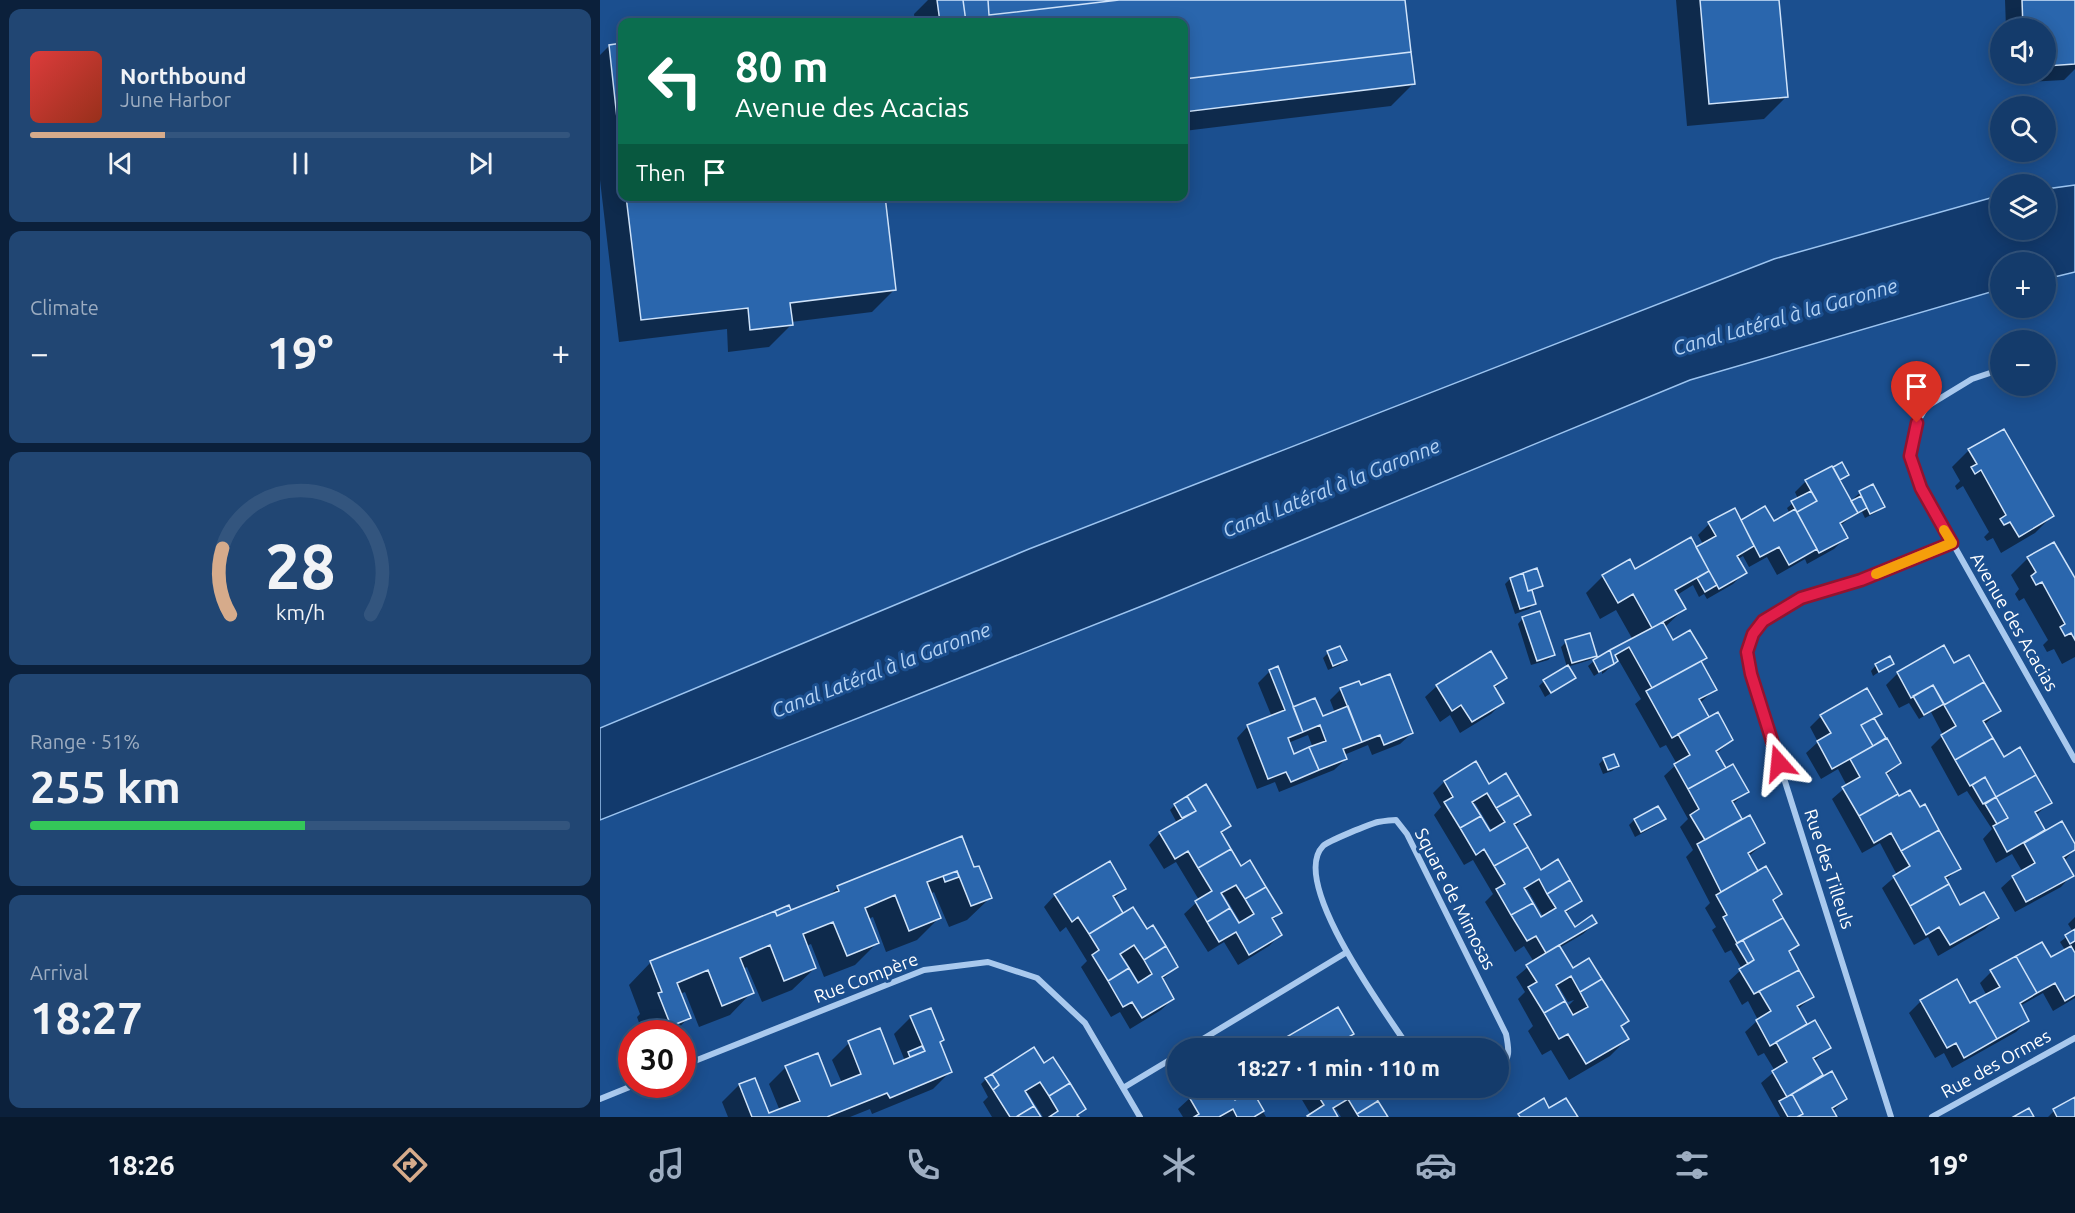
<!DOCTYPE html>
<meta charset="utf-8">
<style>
body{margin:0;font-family:Ubuntu,sans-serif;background:#214673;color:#f1f3f6;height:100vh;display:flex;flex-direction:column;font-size:22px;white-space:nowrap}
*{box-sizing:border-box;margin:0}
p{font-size:20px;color:#9dadc1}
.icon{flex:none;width:33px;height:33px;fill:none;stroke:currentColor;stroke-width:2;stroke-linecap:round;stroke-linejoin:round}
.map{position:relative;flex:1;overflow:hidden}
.drawer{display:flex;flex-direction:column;gap:9px;padding:9px;background:#0b203b;width:600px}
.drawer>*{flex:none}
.top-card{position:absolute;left:18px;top:18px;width:570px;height:183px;border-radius:12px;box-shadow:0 3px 15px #0003,0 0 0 2px #33557e;background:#0b6e4f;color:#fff;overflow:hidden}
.fabs{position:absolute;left:1390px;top:18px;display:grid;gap:12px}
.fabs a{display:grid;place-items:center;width:66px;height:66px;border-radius:50%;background:#143b6b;box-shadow:0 3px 15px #0003,0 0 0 2px #33557e;font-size:30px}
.speed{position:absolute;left:18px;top:1020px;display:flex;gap:12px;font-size:30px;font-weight:700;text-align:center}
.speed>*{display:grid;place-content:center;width:78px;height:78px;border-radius:50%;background:#143b6b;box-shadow:0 3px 15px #0003,0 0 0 2px #33557e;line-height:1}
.speed .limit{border:9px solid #d22;background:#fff;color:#111}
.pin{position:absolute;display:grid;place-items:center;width:51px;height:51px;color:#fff;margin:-62px -26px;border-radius:50% 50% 50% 0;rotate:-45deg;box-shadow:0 0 6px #0007}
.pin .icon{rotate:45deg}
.me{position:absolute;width:66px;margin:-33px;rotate:342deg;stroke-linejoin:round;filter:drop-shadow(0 0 4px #0008)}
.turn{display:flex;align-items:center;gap:21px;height:126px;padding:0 18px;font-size:27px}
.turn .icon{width:78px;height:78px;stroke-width:2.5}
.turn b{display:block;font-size:42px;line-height:51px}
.then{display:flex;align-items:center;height:57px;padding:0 18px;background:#0003;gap:12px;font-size:22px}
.big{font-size:45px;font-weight:700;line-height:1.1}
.drawer .tile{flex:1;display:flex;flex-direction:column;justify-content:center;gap:9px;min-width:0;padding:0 21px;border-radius:12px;background:#214673}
.drawer .dial{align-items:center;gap:0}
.dial svg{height:156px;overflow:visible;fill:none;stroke:#33557e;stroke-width:7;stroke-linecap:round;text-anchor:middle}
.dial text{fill:#f1f3f6;stroke:none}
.song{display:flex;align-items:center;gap:18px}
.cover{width:72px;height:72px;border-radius:9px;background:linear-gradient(135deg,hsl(0 70% 55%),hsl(10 70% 35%))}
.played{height:6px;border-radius:3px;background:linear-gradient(90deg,#d6ab8b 25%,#33557e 25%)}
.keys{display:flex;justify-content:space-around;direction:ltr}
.heat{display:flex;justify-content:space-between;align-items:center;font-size:33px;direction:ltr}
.charge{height:9px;border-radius:4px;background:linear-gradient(90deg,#34c759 51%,#33557e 0)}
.trip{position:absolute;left:567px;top:1038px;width:342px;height:60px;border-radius:30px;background:#143b6b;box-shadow:0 3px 15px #0003,0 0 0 2px #33557e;font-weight:700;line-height:60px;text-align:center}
.tab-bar{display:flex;height:96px;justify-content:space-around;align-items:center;background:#08182b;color:#9dadc1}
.tab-bar .icon{width:42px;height:42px}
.tab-bar .on{color:#d6ab8b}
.tab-bar b{font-size:27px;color:#f1f3f6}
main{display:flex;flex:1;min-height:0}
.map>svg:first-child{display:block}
.water{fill:#123a6d;stroke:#9cc4f0;stroke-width:1.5}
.shadow{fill:#0007;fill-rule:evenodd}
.building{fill:#2a66ad;stroke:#cfe3fa;stroke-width:1.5}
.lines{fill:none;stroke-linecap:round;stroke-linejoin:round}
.street{stroke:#a9c9ee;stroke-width:6}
.route-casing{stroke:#92132f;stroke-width:15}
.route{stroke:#e11d48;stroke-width:10}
.slow{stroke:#f59e0b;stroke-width:10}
.labels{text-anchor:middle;stroke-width:6;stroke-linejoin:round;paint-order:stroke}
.street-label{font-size:18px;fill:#fff;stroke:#1b4f8f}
.water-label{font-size:20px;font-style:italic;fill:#b5d3f5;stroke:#1b4f8f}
</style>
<main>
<section class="drawer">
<div class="tile">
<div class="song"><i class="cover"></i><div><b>Northbound</b><p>June Harbor</p></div></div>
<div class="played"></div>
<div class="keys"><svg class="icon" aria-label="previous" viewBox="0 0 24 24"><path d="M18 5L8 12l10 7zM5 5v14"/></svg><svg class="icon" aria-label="pause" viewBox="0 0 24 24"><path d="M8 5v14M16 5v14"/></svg><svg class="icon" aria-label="next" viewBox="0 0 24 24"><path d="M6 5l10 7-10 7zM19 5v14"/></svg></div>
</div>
<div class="tile"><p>Climate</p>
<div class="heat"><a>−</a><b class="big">19°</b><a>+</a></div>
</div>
<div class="tile dial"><svg viewBox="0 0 100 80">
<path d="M14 69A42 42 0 1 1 86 69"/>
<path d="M14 69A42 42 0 0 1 10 35" stroke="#d6ab8b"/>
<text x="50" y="56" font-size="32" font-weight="700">28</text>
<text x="50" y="72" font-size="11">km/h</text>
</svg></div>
<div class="tile"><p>Range · 51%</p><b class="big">255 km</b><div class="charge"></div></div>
<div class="tile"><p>Arrival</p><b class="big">18:27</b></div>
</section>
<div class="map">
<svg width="1475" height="1117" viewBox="0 0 1475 1117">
<rect width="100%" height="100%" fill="#1b4f8f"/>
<path class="water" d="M 1475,185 L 1475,272 L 1446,279 L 1446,262 L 1401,262 L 1401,289 L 1090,380 L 557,600 L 0,820 L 0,728 L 429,549 L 1174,259 L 1401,195 L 1401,230 L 1446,230 L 1446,189 Z"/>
<path class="shadow" d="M 328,0 L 804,0 L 813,84 L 791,106 L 584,131 L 584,22 L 315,22 L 314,14 Z
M 1076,0 L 1178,0 L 1187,96 L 1164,119 L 1087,126 Z
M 1405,0 L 1475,0 L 1475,69 L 1464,80 L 1409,83 L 1408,74 L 1446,74 L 1446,28 L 1406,28 Z
M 22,44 L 22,196 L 283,196 L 294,290 L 272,312 L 191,322 L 191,325 L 169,347 L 128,352 L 127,329 L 19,342 L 0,180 L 0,55 L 9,46 Z
M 1369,450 L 1452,516 L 1435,533 L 1401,553 L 1393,538 L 1387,541 L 1384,537 L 1389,532 L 1363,486 L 1357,490 L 1355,486 L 1360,481 L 1352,467 Z
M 1242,464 L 1247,474 L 1239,482 L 1251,503 L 1256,501 L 1254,498 L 1260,493 L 1272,486 L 1283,506 L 1277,512 L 1265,518 L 1262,512 L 1250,518 L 1240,526 L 1246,537 L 1234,549 L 1207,564 L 1205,559 L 1177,575 L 1167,557 L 1149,567 L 1143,556 L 1138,559 L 1145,572 L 1133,584 L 1107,599 L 1104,594 L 1099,597 L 1093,585 L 1077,595 L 1084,609 L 1065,627 L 1073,642 L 1105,658 L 1100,663 L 1115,689 L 1100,703 L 1109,719 L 1132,740 L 1116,754 L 1125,770 L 1147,791 L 1132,805 L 1141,821 L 1164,843 L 1149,856 L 1158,873 L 1180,894 L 1173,902 L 1197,945 L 1188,954 L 1213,996 L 1197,1010 L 1206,1026 L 1229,1048 L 1214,1061 L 1222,1077 L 1245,1099 L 1233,1111 L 1236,1117 L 1180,1117 L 1161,1083 L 1175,1071 L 1164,1053 L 1158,1056 L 1145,1032 L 1158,1020 L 1148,1001 L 1142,1005 L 1129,981 L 1142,969 L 1131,950 L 1125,953 L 1112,930 L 1116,927 L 1105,908 L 1110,903 L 1086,857 L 1093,850 L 1080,827 L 1088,819 L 1064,776 L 1077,764 L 1066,745 L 1060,748 L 1035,704 L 1041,699 L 1018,659 L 1005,672 L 1002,674 L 1002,671 L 994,676 L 988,666 L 994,661 L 1033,640 L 1016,610 L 1000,619 L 986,593 L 1003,576 L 1034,571 L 1095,549 L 1103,544 L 1098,535 L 1109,524 L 1140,522 L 1165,508 L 1173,523 L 1190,514 L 1187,508 L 1198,499 L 1195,492 L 1206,481 Z
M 1428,558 L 1475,581 L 1475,657 L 1462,664 L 1454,649 L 1447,652 L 1443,645 L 1448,640 L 1424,598 L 1419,601 L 1415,594 L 1419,589 L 1411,575 Z
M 910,579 L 942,585 L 931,592 L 935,603 L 929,609 L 915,614 L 905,584 Z
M 923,618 L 953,655 L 948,660 L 931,665 L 918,624 Z
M 966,642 L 995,655 L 990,660 L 967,667 L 961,647 Z
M 1344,647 L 1354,665 L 1399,711 L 1384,725 L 1403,759 L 1450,803 L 1435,816 L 1444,833 L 1475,849 L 1464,861 L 1472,875 L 1461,887 L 1415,912 L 1401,888 L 1413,877 L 1422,871 L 1412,854 L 1396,863 L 1383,839 L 1392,829 L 1367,791 L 1358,796 L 1331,747 L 1343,735 L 1331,712 L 1319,719 L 1309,703 L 1299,708 L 1286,685 L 1298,673 Z
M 728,653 L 745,660 L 740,665 L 728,670 L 723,658 Z
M 1292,663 L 1273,676 L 1271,671 L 1276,665 Z
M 677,668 L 693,709 L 722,718 L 735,713 L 730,700 L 741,689 L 812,733 L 800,744 L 772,755 L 768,745 L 744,755 L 746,759 L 734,770 L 679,792 L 675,782 L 657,789 L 637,738 L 648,726 L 672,717 L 658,683 L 670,671 ZM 708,735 L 713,748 L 693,756 L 688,743 Z
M 905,678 L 894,689 L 902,703 L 891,714 L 860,733 L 850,715 L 840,722 L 825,697 L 837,686 Z
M 974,678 L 945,697 L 939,686 L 944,681 Z
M 1280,714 L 1274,720 L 1284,738 L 1280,742 L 1300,763 L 1286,776 L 1299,798 L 1359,868 L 1345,881 L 1360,907 L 1397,917 L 1385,929 L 1338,956 L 1328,937 L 1314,945 L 1282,888 L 1297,875 L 1280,843 L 1262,853 L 1232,799 L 1247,786 L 1238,769 L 1221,779 L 1206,753 L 1218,742 L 1210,727 L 1221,716 Z
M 1004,759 L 1017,766 L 1012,771 L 1003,774 L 999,764 Z
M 844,782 L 889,786 L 929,814 L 914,828 L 940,872 L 980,900 L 965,914 L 974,929 L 995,923 L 983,934 L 959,948 L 972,970 L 1027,1021 L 1020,1028 L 1027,1039 L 1010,1056 L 969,1080 L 951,1050 L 942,1055 L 928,1031 L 933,1026 L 918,999 L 925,992 L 916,977 L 934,962 L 924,946 L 915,952 L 885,902 L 893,894 L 873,860 L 864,865 L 834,815 L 841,807 L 833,793 ZM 875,803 L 892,831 L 889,833 L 872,805 ZM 927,889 L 944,918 L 941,919 L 924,891 ZM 959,987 L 968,1002 L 974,1000 L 967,1007 L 956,989 Z
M 606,787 L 629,826 L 621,834 L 641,868 L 680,913 L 672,921 L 680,935 L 669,946 L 638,965 L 624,942 L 608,952 L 584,914 L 599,900 L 576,862 L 564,869 L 549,845 L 560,833 L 577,823 L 570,810 L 575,805 ZM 624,895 L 641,923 L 638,925 L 621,897 Z
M 1058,808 L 1064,819 L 1059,824 L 1035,837 L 1029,825 L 1034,820 Z
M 361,838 L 374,869 L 390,898 L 367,920 L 349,927 L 334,892 L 330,894 L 339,918 L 317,940 L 286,952 L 273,917 L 268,919 L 277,943 L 255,965 L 224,977 L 211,944 L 206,946 L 215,968 L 192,990 L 162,1002 L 147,967 L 143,969 L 152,992 L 130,1015 L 99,1027 L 85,992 L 80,994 L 89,1017 L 73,1034 L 43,1034 L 37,1017 L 40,1014 L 29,985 L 51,962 L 229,896 L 238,887 Z
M 524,889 L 514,899 L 523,915 L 546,931 L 576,967 L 562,980 L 573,999 L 561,1010 L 530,1029 L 520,1012 L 511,1017 L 481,967 L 487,961 L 466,927 L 460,932 L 444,907 L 455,895 ZM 524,958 L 540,984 L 537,986 L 522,960 Z
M 1475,917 L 1475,998 L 1453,1011 L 1443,993 L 1420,1006 L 1427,1021 L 1416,1032 L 1352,1068 L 1344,1053 L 1335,1058 L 1309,1013 L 1321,1001 L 1356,981 L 1370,1005 L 1387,996 L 1380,983 L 1391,972 L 1450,959 L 1465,950 L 1460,942 L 1473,932 L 1468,924 Z
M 737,1009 L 752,1034 L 741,1045 L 734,1048 L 672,1048 Z
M 311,1017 L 339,1043 L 350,1072 L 333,1089 L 272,1114 L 270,1109 L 250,1117 L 128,1117 L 122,1102 L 139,1085 L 154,1080 L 169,1115 L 180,1111 L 169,1084 L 186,1067 L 230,1088 L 242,1083 L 232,1060 L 249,1043 L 294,1065 L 305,1061 L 294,1034 Z
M 444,1065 L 484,1109 L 477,1117 L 443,1117 L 428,1093 L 425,1094 L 439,1117 L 392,1117 L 383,1102 L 388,1097 L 381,1084 L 386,1079 Z
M 607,1088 L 625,1088 L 634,1102 L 651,1092 L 666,1117 L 583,1117 L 578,1109 L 590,1098 Z
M 695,1088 L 769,1088 L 786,1117 L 741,1117 L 736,1109 L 733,1111 L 737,1117 L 708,1117 L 711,1115 Z
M 1454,1111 L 1475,1117 L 1448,1117 Z"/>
<path class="building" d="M 337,0 L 363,0 L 366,22 L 340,22 Z
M 363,0 L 388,0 L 389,15 L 519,0 L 805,0 L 811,52 L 584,79 L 584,22 L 366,22 Z
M 388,0 L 519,0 L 389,15 Z
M 1100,0 L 1179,0 L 1188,97 L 1109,104 Z
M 1422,0 L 1475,0 L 1475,64 L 1446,66 L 1446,28 L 1423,28 Z
M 22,43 L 22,164 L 9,45 Z
M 811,52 L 815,84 L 584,112 L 584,79 Z
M 26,196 L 285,196 L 296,290 L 190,303 L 193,325 L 150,330 L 148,308 L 41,320 Z
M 1404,429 L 1454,516 L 1419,537 L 1410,522 L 1404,525 L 1400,519 L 1406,515 L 1381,470 L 1375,474 L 1371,467 L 1377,464 L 1368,449 Z
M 1242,462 L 1249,475 L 1240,480 L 1233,467 Z
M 1232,466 L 1258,513 L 1240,523 L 1248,538 L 1219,553 L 1197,512 L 1217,501 L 1205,480 Z
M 1273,484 L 1285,507 L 1270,514 L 1259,491 Z
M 1211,491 L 1217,501 L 1197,512 L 1191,501 Z
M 1261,496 L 1267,508 L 1258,513 L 1251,501 Z
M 1165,506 L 1174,521 L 1195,509 L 1217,549 L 1189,565 L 1179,547 L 1160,557 L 1141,520 Z
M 1135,508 L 1154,546 L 1137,556 L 1147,573 L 1119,589 L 1096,547 L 1116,536 L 1108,522 Z
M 1091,537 L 1109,571 L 1075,590 L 1086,609 L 1052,628 L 1033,594 L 1018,603 L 1002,575 L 1030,559 L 1035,569 Z
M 1454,542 L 1475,578 L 1475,640 L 1471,633 L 1465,636 L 1460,627 L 1465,624 L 1442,582 L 1436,585 L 1431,576 L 1436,572 L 1427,557 Z
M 937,568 L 943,586 L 928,591 L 923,573 Z
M 1109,571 L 1117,585 L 1105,592 L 1097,578 Z
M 923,573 L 928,591 L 932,590 L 936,604 L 920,609 L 910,578 Z
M 940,611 L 955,655 L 937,661 L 922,617 Z
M 1063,622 L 1073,640 L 1090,630 L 1107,658 L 1052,688 L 1029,647 L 1015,655 L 1018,661 L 1014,664 L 1010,650 Z
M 990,633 L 997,656 L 972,663 L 965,640 Z
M 1344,645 L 1354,663 L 1369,655 L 1384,682 L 1344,705 L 1333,685 L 1311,698 L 1297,672 Z
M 740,646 L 747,660 L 733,666 L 727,651 Z
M 1010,650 L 1014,664 L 999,672 L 993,660 Z
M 891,651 L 907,678 L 894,686 L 904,703 L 872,722 L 861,705 L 852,711 L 836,685 Z
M 1290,656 L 1294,664 L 1279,672 L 1275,664 Z
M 1101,661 L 1117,690 L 1099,699 L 1109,717 L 1072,738 L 1046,691 Z
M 968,665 L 976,678 L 951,693 L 943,680 Z
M 678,666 L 703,732 L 688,738 L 694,754 L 709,747 L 719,770 L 691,782 L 686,772 L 668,779 L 647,725 L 685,710 L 669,670 Z
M 790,674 L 813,733 L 784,745 L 780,735 L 762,742 L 740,688 L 759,681 L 761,685 Z
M 1384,682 L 1401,711 L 1383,721 L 1393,738 L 1355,760 L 1341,735 L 1356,726 L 1344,705 Z
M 1333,685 L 1344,704 L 1324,715 L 1313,696 Z
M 1267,688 L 1282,714 L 1261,725 L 1273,746 L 1232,769 L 1217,741 L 1231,733 L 1220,715 Z
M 715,698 L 723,716 L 748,706 L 762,742 L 743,749 L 747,759 L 719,770 L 709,747 L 726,741 L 720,725 L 703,732 L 693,707 Z
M 1118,712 L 1133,740 L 1116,751 L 1126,768 L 1088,789 L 1074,764 L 1090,755 L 1078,734 Z
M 1274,718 L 1286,738 L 1273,746 L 1261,725 Z
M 1287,738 L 1301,763 L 1286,773 L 1298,794 L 1259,816 L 1242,787 L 1260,777 L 1250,759 Z
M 1393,738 L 1404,757 L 1420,747 L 1436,775 L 1396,797 L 1385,777 L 1370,786 L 1355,760 Z
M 1014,754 L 1019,766 L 1008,770 L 1003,758 Z
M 876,761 L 889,784 L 906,773 L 919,795 L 896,808 L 887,793 L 872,802 L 881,816 L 860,828 L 844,802 L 853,797 L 844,781 Z
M 1133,764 L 1149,792 L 1132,801 L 1142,819 L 1105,840 L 1090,815 L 1099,809 L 1088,789 Z
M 1436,775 L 1452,803 L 1435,812 L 1445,830 L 1407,852 L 1393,826 L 1408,818 L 1396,797 Z
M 1385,777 L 1396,797 L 1383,804 L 1372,785 Z
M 606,784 L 631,826 L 621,832 L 631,849 L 598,868 L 588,851 L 575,859 L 559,832 L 596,811 L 587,796 Z
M 1310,790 L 1320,807 L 1325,804 L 1339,830 L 1301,851 L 1291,833 L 1274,843 L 1259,816 L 1298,794 L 1299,796 Z
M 919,795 L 931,815 L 914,824 L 928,847 L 894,866 L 884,849 L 876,855 L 860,828 L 881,816 L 890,831 L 905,822 L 896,808 Z
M 587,796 L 596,811 L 582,818 L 574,804 Z
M 1396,797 L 1408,818 L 1397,824 L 1385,804 Z
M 1058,806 L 1066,819 L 1041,832 L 1034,819 Z
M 1150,815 L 1165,843 L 1148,853 L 1158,871 L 1121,892 L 1097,844 Z
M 1462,821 L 1475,844 L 1475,850 L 1463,857 L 1474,876 L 1426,902 L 1412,876 L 1435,863 L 1424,843 Z
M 1339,830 L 1361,869 L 1345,877 L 1349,884 L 1310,906 L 1293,876 L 1310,866 L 1301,851 Z
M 362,836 L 374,867 L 379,866 L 392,898 L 371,906 L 357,871 L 327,882 L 341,918 L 309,931 L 295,895 L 265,908 L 279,943 L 247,956 L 233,922 L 203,934 L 216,968 L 184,981 L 170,945 L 140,958 L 154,993 L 122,1006 L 108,970 L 77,983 L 91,1018 L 71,1026 L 58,993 L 62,992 L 50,961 L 175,911 L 177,916 L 191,910 L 239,891 L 237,886 Z
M 928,847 L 941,870 L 958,859 L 970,880 L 947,894 L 939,879 L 924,888 L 933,903 L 911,915 L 896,889 L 905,884 L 894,866 Z
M 631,849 L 641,866 L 650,860 L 666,887 L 645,899 L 636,885 L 621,893 L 630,908 L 607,922 L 595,901 L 612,891 L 598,868 Z
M 510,861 L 526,889 L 513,896 L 523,913 L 489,934 L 478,917 L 472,922 L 454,894 Z
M 1166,866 L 1182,894 L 1173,900 L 1183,918 L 1137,943 L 1123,917 L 1127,915 L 1116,895 Z
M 357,871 L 359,877 L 345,882 L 343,876 Z
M 970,880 L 982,901 L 965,911 L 975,927 L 992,915 L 997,923 L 946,953 L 936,936 L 927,941 L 911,915 L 933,903 L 941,917 L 956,908 L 947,894 Z
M 1349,884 L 1360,905 L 1384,892 L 1399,918 L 1350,945 L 1339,927 L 1326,935 L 1310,906 Z
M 666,887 L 682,913 L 672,918 L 682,935 L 649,955 L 636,932 L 619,942 L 607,922 L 630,908 L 639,923 L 654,914 L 645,899 Z
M 189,905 L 191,910 L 177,916 L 175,911 Z
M 533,907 L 547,929 L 553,925 L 566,946 L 544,960 L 534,945 L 520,954 L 529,968 L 508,981 L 492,955 L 499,950 L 489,934 Z
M 1183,918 L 1199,945 L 1189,951 L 1199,970 L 1154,994 L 1139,969 L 1154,960 L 1143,940 Z
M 1475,929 L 1475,941 L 1470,944 L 1465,935 Z
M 1143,940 L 1154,960 L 1148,964 L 1136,944 Z
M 1442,942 L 1451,957 L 1471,946 L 1475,953 L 1475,995 L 1465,1001 L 1455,983 L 1437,993 L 1416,956 Z
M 959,945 L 973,968 L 989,958 L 1002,979 L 980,992 L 971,976 L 956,985 L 965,1001 L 944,1013 L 928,987 L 937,982 L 926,965 Z
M 566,946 L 578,967 L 562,977 L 574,999 L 542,1018 L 532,1002 L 523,1007 L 508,981 L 529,968 L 538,983 L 552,974 L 544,960 Z
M 1416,956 L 1437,993 L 1420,1003 L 1429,1021 L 1397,1039 L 1375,1000 L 1400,987 L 1390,970 Z
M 1199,970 L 1214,997 L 1197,1006 L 1207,1024 L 1170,1046 L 1156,1020 L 1171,1011 L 1159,991 Z
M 1002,979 L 1029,1021 L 1021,1026 L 1029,1039 L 986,1064 L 968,1034 L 959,1039 L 944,1013 L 965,1001 L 973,1015 L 988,1007 L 980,992 Z
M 1357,979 L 1370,1003 L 1375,1000 L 1397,1039 L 1364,1058 L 1356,1043 L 1347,1048 L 1320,1000 Z
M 738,1007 L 754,1034 L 733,1046 L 734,1048 L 673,1048 L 671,1046 Z
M 331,1008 L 344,1040 L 340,1042 L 352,1072 L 290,1098 L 287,1093 L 227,1117 L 152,1117 L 139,1084 L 155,1078 L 169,1113 L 200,1101 L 185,1066 L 218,1053 L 231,1086 L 261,1074 L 248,1041 L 280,1028 L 294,1064 L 325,1051 L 310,1016 Z
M 1215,1020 L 1231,1048 L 1213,1058 L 1223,1075 L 1187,1097 L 1172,1071 L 1187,1062 L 1176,1042 Z
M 322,1046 L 325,1051 L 310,1057 L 308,1052 Z
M 434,1047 L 444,1063 L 453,1057 L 470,1083 L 449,1096 L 440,1082 L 425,1091 L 434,1106 L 416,1117 L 410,1117 L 393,1090 L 399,1085 L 392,1074 Z
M 1232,1071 L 1247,1099 L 1232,1108 L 1237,1117 L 1197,1117 L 1203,1114 L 1192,1094 Z
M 392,1074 L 399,1085 L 393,1090 L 385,1078 Z
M 470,1083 L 486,1109 L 477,1115 L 479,1117 L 449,1117 L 458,1111 L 449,1096 Z
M 604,1088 L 627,1088 L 635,1100 L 652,1090 L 664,1111 L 654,1117 L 637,1117 L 633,1109 L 619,1117 L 594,1117 L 599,1114 L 589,1097 Z
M 713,1088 L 770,1088 L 778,1101 L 757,1114 L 748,1099 L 733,1108 L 738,1117 L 708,1117 L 707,1116 L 724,1105 Z
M 1192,1094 L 1203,1114 L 1197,1117 L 1188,1117 L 1179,1101 Z
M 1475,1097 L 1475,1117 L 1457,1117 L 1453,1109 Z
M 944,1098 L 949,1108 L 966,1098 L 978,1117 L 920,1117 L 918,1114 Z
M 778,1101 L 788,1117 L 759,1117 L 757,1114 Z
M 434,1106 L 441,1117 L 416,1117 Z
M 1429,1108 L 1434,1117 L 1413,1117 Z"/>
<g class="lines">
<path class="street" d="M 1399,370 L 1372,379 L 1326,407 L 1317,423 L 1310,456 L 1321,487 L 1475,760
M 588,1048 L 747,952
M 809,1048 C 787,1014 688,882 723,846 C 728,841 770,824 778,822 C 784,821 790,820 796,820 L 807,834 L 906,1034 C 909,1049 911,1060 898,1070
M 82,1066 L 324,970 L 388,962 L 437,978 L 485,1023 L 540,1117
M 523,1088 L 578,1055
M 841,1088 L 863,1090 L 867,1088
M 0,1099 L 37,1084
M 1291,1117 L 1151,674 C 1148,660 1146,648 1153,634 C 1169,603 1231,591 1262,580 C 1292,568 1322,555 1352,543
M 1332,1117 L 1475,1038"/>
</g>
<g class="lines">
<g class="route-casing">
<path id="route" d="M 1179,763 L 1151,674 L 1147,652 L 1153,634 L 1163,621 L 1201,598 L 1261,580 L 1352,543 L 1321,488 L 1310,456 L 1317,423"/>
</g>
<use href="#route" class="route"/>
<path class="slow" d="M 1276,574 L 1352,543 L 1344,530"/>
</g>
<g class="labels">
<g class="street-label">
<text transform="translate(1414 622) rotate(60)" y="6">Avenue des Acacias</text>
<text transform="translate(1229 869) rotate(72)" y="6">Rue des Tilleuls</text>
<text transform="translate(855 899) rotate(63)" y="6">Square de Mimosas</text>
<text transform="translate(266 978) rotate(-21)" y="6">Rue Compère</text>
<text transform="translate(1396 1064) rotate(-29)" y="6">Rue des Ormes</text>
</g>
<g class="water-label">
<text transform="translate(1185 317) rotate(-16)" y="7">Canal Latéral à la Garonne</text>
<text transform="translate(731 488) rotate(-22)" y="7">Canal Latéral à la Garonne</text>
<text transform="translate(281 670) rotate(-21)" y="7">Canal Latéral à la Garonne</text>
</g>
</g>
</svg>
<div class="fabs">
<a><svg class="icon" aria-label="sound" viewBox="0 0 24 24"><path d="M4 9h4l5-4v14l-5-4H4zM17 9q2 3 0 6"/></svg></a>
<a><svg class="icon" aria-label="search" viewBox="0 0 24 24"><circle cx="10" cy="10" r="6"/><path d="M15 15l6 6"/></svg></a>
<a><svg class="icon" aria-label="layers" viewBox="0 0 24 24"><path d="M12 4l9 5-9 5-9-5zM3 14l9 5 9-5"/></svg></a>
<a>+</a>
<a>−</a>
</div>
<div class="speed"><div class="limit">30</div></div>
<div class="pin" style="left:1317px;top:423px;background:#d93025"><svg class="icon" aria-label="arrive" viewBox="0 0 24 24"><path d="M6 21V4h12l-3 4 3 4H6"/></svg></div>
<svg class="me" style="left:1179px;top:763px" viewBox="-20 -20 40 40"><path d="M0-17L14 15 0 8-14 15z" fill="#e11d48" stroke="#fff" stroke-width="4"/></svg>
<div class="trip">18:27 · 1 min · 110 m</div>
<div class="top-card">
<div class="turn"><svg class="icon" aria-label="left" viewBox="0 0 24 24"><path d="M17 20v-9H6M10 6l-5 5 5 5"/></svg><div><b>80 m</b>Avenue des Acacias</div></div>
<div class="then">Then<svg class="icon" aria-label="arrive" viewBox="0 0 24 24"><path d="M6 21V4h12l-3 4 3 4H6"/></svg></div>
</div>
</div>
</main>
<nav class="tab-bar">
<b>18:26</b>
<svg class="icon on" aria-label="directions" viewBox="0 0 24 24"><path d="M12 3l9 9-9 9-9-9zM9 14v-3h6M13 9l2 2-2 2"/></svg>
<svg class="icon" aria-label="music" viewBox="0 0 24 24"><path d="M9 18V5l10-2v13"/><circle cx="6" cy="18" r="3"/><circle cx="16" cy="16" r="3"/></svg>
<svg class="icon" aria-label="phone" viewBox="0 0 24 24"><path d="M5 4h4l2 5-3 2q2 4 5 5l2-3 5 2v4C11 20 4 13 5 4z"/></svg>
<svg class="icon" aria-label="climate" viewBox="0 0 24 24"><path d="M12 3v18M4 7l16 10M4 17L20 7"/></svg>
<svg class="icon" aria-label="car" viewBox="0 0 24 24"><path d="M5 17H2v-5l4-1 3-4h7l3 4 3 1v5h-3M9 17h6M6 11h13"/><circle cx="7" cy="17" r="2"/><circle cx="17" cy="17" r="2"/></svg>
<svg class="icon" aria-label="filters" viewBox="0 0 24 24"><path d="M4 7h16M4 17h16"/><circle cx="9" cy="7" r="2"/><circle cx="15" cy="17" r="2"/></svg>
<b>19°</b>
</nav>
